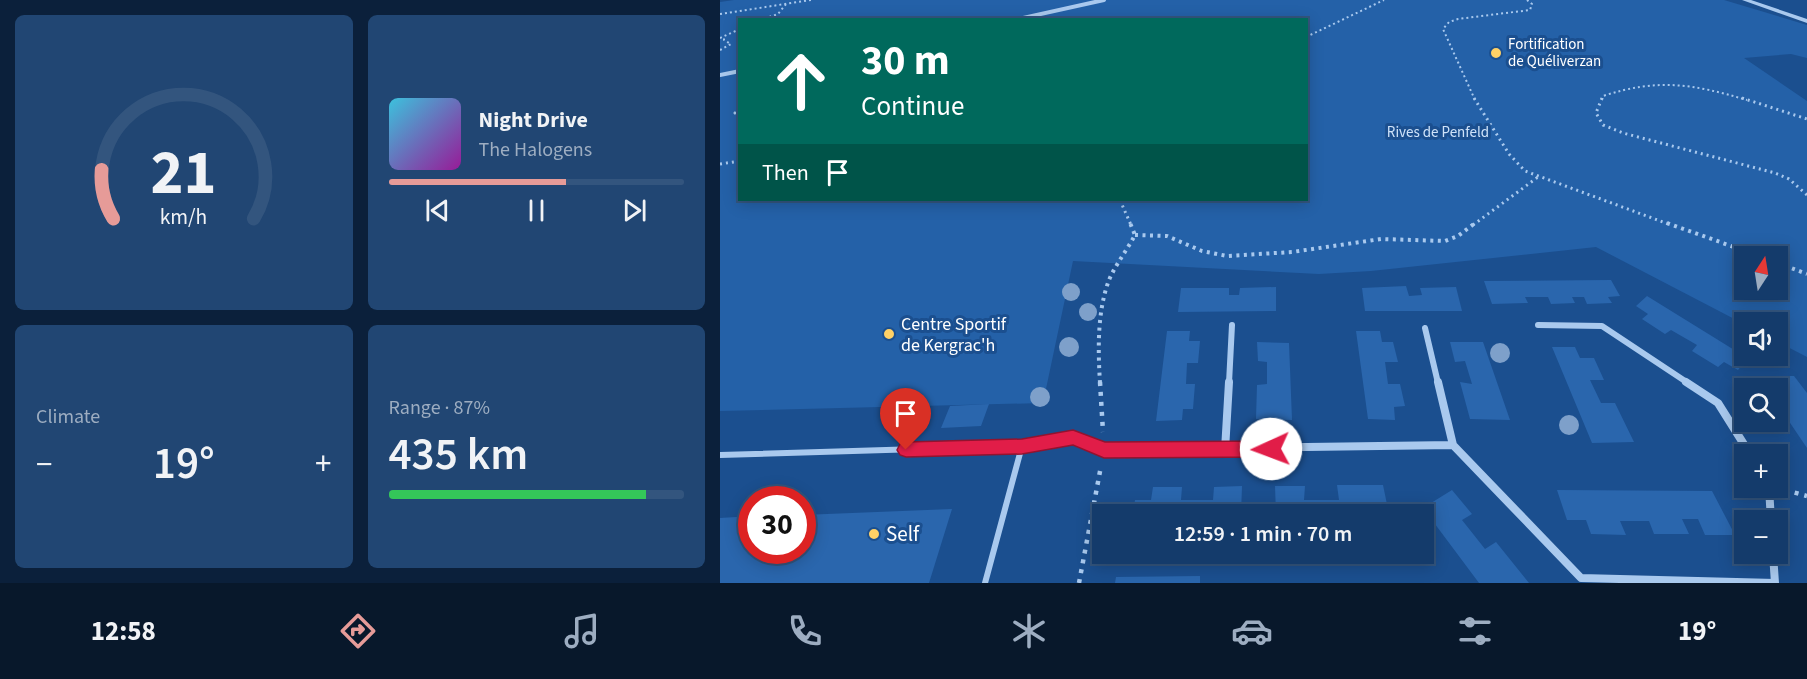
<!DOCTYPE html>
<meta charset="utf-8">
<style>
body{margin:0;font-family:"Source Sans 3",sans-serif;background:#214673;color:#f1f3f6;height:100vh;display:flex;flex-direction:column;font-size:22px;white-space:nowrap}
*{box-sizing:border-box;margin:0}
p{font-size:20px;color:#9dadc1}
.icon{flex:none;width:33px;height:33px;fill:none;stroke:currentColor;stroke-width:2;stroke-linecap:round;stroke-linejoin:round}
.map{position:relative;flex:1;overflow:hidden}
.details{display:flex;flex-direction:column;gap:15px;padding:15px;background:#0b203b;width:720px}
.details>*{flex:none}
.hud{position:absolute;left:18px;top:18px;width:570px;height:183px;border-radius:0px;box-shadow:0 3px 15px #0003,0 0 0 2px #33557e;background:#00695c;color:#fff;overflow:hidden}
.needle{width:39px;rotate:12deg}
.controls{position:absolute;left:1014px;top:246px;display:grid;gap:12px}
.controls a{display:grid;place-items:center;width:54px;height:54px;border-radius:0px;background:#143b6b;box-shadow:0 3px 15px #0003,0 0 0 2px #33557e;font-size:30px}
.speed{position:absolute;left:18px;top:486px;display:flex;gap:12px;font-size:30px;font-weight:700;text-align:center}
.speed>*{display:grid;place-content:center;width:78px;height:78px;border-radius:50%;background:#143b6b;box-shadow:0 3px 15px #0003,0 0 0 2px #33557e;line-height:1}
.speed .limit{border:9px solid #d22;background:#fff;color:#111}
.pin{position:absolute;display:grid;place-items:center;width:51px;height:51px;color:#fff;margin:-62px -26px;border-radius:50% 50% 50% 0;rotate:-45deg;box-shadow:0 0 6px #0007}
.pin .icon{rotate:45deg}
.me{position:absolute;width:66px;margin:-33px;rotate:268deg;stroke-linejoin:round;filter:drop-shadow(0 0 4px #0008)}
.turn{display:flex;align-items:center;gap:21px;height:126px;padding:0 24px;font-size:27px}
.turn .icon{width:78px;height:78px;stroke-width:2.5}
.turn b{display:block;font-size:42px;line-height:51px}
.then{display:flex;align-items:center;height:57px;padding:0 24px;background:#0003;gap:12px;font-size:22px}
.big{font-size:45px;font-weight:600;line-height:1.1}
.details .card{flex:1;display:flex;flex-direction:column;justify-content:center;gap:9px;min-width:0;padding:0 21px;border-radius:9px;background:#214673}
.details .dial{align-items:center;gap:0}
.dial svg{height:156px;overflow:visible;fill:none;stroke:#33557e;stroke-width:7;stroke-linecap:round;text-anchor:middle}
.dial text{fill:#f1f3f6;stroke:none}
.song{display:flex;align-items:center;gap:18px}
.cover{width:72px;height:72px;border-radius:9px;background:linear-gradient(135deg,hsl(190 70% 55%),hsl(300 70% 35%))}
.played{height:6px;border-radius:3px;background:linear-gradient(90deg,#e69b98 60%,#33557e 60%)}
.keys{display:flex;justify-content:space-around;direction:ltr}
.heat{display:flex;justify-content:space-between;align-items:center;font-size:33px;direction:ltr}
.charge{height:9px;border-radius:4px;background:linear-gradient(90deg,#34c759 87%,#33557e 0)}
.details .tiles{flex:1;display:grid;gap:15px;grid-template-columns:repeat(2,1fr)}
.trip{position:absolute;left:372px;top:504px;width:342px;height:60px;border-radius:0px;background:#143b6b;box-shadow:0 3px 15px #0003,0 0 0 2px #33557e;font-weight:600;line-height:60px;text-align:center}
.menu{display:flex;height:96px;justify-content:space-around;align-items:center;background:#08182b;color:#9dadc1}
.menu .icon{width:42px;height:42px}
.menu .selected{color:#e69b98}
.menu b{font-size:27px;color:#f1f3f6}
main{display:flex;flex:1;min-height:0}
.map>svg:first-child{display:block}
.green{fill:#2461a8;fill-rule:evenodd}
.building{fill:#2a66ad}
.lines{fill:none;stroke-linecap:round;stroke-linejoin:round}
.path-far3{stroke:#a9c9ee;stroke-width:2;stroke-dasharray:2 3;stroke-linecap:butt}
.path-far2{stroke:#a9c9ee;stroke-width:3;stroke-dasharray:2 4;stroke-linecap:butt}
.path-far1{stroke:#a9c9ee;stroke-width:4;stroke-dasharray:3 4.5;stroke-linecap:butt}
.path{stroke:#a9c9ee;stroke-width:4.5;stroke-dasharray:4 6;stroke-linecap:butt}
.service{stroke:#a9c9ee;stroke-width:6}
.minor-far2{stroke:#a9c9ee;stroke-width:4}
.minor-far1{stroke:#a9c9ee;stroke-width:6}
.minor{stroke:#a9c9ee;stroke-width:8}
.tertiary{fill:#a9c9ee;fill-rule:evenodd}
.tree{fill:#7ea0ca}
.route{fill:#e11d48;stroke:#92132f;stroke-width:1.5}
.poi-dot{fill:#ffd166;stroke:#1b4f8f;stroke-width:2}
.labels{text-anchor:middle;stroke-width:6;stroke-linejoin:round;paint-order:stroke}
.far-poi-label{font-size:15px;fill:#fff;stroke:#1b4f8f;text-anchor:start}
.far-park-label{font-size:15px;fill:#cfe3fa;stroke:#1b4f8f}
.poi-label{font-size:18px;fill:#fff;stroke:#1b4f8f;text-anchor:start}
.near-poi-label{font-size:21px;fill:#fff;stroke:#1b4f8f;text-anchor:start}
</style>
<main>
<section class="details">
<div class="tiles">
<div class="card dial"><svg viewBox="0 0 100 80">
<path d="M14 69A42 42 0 1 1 86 69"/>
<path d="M14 69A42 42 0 0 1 8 44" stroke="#e69b98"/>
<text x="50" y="56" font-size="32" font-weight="700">21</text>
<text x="50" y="72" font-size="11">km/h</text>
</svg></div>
<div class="card">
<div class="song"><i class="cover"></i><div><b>Night Drive</b><p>The Halogens</p></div></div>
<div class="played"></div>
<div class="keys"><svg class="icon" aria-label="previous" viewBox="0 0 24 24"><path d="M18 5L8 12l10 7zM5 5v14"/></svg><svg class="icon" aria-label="pause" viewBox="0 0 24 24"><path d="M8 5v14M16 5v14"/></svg><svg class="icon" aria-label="next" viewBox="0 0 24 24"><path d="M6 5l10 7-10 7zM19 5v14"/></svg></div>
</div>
<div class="card"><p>Climate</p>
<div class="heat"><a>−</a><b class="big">19°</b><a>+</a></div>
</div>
<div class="card"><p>Range · 87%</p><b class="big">435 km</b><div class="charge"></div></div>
</div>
</section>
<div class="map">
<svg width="1087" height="583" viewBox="0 0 1087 583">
<rect width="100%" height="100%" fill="#1b4f8f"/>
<path class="green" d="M 14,0 L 1004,0 L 1087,25 L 1087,58 L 1071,54 L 1024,58 L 1087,101 L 1087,357 L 1058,342 L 1058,322 L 1024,324 L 876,247 L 651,271 L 599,274 L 353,261 L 323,403 L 0,411 L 0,2 ZM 20,20 L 586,20 L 586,200 L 20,200 ZM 1024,256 L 1058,256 L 1058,290 L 1024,290 Z"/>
<path class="building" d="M 891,280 L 900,296 L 888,297 L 892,303 L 867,304 L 864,297 L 852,297 L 855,303 L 831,304 L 828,297 L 805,297 L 808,303 L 772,304 L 764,281 Z
M 686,286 L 689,296 L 702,295 L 700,288 L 736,287 L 742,311 L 645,311 L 642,288 Z
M 556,287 L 556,311 L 458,312 L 461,288 L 509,288 L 509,295 L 519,295 L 520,288 Z
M 927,296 L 1024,356 L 1029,357 L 1018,370 L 1004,362 L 998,367 L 972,351 L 977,345 L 951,330 L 945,334 L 922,319 L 928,314 L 916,306 Z
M 447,331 L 470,331 L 469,341 L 480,341 L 478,363 L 467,363 L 466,384 L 475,384 L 473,409 L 463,409 L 462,420 L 436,421 Z
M 636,331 L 660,331 L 662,342 L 673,342 L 678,362 L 665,362 L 668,384 L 680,384 L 685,406 L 674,407 L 675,420 L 648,419 Z
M 537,342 L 569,343 L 572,420 L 536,419 L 537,385 L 547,384 L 547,362 L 538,361 Z
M 730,342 L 763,342 L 790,420 L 750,419 L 740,382 L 752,384 L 745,361 L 735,362 Z
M 832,347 L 855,347 L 860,358 L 874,358 L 884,380 L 870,380 L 881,403 L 895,403 L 914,442 L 872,443 Z
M 1049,376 L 1074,376 L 1087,393 L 1087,448 L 1058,405 L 1059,389 Z
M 269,404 L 261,426 L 221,428 L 230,406 Z
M 617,485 L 663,485 L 669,514 L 556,514 L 555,486 L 585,486 L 584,500 L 619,500 Z
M 522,486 L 521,514 L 413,514 L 415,500 L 431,500 L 433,487 L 462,487 L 461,500 L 493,500 L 494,487 Z
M 732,490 L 752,514 L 742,520 L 765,549 L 776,542 L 809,583 L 759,583 L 703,508 Z
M 837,490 L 992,491 L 1015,535 L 985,535 L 978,519 L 962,519 L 969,534 L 934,534 L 929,521 L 900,521 L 906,535 L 871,534 L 866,520 L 847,520 Z
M 232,509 L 209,583 L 0,583 L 0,518 L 32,516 L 32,550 L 82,550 L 82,515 Z
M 480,576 L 480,583 L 395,583 L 396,577 Z"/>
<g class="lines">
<path class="path-far3" d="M 0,14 L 91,0
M 61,20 L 67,17 L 49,17 L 58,14 L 66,4
M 586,37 L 664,0
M 0,38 L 20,29
M 0,50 L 11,44 L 4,40 L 4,36
M 755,100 L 723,29 L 729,22 L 738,19 L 810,10 L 812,4 L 807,0
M 882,100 L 883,96 C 938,78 973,84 1027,100"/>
<path class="path-far2" d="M 754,98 L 789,154 L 805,171 L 951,225
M 882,98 L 876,113 L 883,125 L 903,133 L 1055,173 L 1069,179 L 1087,195
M 1022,98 L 1087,119
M 20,108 L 15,113 L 20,115
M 0,164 L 20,161
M 400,200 L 411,225
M 753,225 L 818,177"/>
<path class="path-far1" d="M 947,223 L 1039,256
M 415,235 L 447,236 L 482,251 L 507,256 L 572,252 L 661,239 L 725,241 L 738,236 L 755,223
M 1058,263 L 1087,274
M 380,383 C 378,350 377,312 389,280 C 396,264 407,250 415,235 L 410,223"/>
<path class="path" d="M 380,382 L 383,432
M 1065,490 L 1087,496
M 359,583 L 381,466"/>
<path class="service" d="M 0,455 L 302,446
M 265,583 L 302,446 L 353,437 L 384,450"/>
<path class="minor-far2" d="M 294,20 L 384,0
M 0,75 L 20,71"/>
<path class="minor-far1" d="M 818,325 L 882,326 L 968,383
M 705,328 L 718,383
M 509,383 L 512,325"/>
<path class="minor" d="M 718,382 L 733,445
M 966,382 L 998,403 L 1030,454
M 384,450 L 733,445 L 861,578 L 1055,583 L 1053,554
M 505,450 L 509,382
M 1049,488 L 1051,520"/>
<path class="tertiary" d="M 1022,0 L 1031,0 L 1087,19 L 1087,23 Z"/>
</g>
<g class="tree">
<circle cx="351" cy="292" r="9"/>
<circle cx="368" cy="312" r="9"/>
<circle cx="349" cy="347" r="10"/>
<circle cx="780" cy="353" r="10"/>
<circle cx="320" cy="397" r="10"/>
<circle cx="849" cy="425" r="10"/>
</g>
<path class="route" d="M 353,430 L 385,442 L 551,441 L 557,444 L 559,449 L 557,455 L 551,457 L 384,458 L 353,445 L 302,454 L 186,457 L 180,455 L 177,450 L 180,444 L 186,442 L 302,439 Z"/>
<g class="poi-dot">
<circle cx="776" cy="53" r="6"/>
<circle cx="169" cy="334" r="6"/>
<circle cx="154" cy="534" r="6"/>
</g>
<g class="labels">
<g class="far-poi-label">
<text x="788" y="49">Fortification<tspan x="788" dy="17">de Quéliverzan</tspan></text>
</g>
<g class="far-park-label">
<text x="718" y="137">Rives de Penfeld</text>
</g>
<g class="poi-label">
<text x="181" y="330">Centre Sportif<tspan x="181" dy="21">de Kergrac'h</tspan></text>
</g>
<g class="near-poi-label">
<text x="166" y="541">Self</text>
</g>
</g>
</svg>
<div class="controls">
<a><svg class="needle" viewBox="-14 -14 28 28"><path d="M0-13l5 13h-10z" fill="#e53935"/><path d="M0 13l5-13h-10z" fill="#9dadc1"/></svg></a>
<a><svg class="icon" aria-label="sound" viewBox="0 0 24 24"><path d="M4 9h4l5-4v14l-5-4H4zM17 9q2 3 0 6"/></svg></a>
<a><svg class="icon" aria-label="search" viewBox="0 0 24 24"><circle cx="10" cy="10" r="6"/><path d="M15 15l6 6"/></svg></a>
<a>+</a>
<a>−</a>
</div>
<div class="speed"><div class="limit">30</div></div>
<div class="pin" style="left:186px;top:450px;background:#d93025"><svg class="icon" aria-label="arrive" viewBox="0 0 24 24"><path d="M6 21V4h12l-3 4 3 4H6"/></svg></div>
<svg class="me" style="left:551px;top:449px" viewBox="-20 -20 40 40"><circle r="19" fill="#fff"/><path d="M0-13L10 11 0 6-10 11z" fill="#e11d48"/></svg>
<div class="trip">12:59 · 1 min · 70 m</div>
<div class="hud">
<div class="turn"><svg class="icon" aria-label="ahead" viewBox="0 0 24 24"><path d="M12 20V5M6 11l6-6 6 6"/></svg><div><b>30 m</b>Continue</div></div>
<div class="then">Then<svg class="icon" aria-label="arrive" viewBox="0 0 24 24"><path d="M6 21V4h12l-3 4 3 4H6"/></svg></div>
</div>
</div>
</main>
<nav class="menu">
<b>12:58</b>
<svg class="icon selected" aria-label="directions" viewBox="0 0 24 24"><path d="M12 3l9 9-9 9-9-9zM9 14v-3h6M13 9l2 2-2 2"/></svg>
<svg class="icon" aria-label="music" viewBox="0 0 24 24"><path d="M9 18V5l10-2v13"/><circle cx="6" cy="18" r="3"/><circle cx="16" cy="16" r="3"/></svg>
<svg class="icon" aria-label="phone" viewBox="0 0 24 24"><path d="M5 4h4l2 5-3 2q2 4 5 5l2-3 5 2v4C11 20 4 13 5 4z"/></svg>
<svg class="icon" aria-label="climate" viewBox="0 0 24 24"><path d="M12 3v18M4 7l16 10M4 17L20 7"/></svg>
<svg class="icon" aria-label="car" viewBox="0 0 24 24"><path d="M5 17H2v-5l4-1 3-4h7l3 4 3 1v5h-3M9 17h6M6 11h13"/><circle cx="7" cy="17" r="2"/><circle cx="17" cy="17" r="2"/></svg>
<svg class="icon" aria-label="filters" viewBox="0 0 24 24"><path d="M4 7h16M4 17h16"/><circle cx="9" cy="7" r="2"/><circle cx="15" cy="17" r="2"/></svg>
<b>19°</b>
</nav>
